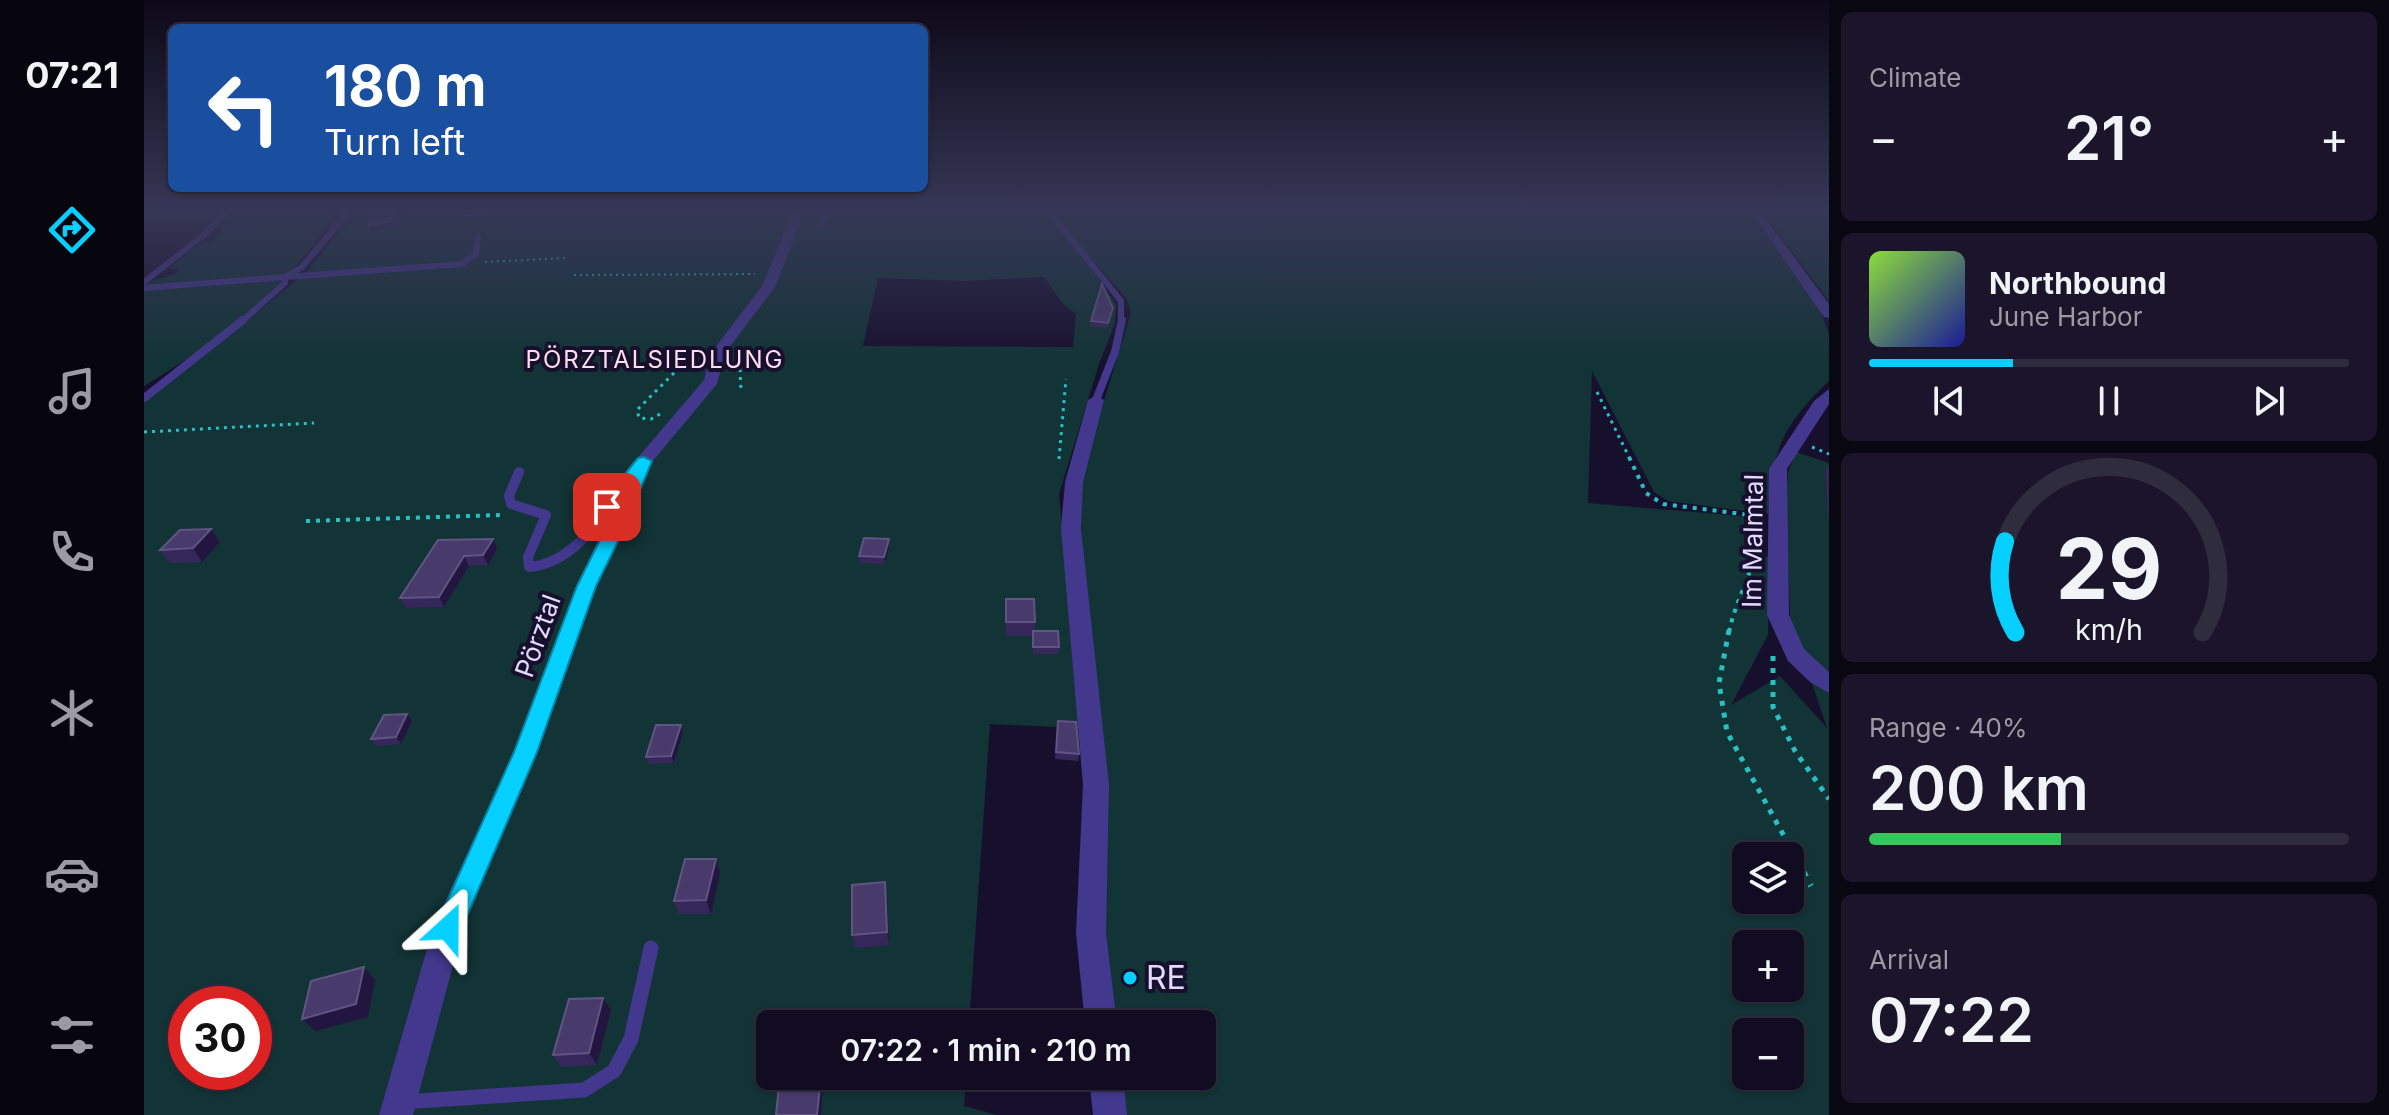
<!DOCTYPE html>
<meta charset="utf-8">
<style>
body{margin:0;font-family:Inter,sans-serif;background:#1a152a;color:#f1f3f6;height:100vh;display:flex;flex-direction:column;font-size:30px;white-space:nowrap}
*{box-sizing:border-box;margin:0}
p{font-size:26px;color:#9c9ba5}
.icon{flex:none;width:44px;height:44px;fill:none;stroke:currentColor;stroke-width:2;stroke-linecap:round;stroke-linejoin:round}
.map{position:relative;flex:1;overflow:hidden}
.side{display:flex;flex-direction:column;gap:12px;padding:12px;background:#090712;width:560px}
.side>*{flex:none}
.banner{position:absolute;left:24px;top:24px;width:760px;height:168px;border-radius:12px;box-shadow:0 2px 6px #0004,0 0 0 2px #302c3f;background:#1a4fa0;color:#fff;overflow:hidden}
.tools{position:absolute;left:1588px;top:842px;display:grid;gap:16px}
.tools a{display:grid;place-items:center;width:72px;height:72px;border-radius:12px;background:#110c21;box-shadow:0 2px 6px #0004,0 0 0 2px #302c3f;font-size:40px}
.speed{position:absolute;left:24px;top:986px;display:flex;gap:16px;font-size:40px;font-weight:700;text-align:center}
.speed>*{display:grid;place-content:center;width:104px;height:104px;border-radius:50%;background:#110c21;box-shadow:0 2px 6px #0004,0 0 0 2px #302c3f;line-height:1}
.speed .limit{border:12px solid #d22;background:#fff;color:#111}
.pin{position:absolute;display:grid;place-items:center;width:68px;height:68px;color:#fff;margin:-34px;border-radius:16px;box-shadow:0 4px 12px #0006}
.me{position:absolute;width:88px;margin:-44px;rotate:24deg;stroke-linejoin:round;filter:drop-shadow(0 0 6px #0008)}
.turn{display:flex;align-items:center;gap:28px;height:168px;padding:0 24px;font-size:36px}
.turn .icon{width:104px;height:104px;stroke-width:2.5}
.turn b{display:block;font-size:56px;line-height:68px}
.big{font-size:60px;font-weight:600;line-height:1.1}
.side .tile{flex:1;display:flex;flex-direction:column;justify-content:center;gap:12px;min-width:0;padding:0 28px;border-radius:12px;background:#1a152a}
.side .dial{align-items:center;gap:0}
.dial svg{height:208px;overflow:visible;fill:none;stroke:#302c3f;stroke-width:7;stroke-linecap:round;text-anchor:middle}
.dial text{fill:#f1f3f6;stroke:none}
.song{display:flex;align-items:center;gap:24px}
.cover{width:96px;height:96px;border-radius:12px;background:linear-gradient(135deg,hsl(90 70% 55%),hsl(240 70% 35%))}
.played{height:8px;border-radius:4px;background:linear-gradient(90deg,#06d0ff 30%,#302c3f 30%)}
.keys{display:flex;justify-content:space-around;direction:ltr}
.heat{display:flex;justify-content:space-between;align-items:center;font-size:44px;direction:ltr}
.charge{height:12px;border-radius:6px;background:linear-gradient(90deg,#34c759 40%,#302c3f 0)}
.trip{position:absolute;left:612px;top:1010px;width:460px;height:80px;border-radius:12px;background:#110c21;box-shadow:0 2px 6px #0004,0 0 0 2px #302c3f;font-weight:600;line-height:80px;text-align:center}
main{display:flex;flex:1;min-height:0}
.dock{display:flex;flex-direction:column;width:144px;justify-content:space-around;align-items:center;background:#07050d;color:#9c9ba5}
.dock .icon{width:56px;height:56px}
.dock .selected{color:#06d0ff}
.dock b{font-size:36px;color:#f1f3f6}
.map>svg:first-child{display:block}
.green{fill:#123436;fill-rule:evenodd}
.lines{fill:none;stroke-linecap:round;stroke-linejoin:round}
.path-far4{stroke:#29c0c4;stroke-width:2;stroke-dasharray:2 4;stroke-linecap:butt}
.path-far3{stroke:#29c0c4;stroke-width:3;stroke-dasharray:3 5;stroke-linecap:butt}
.path-far2{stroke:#29c0c4;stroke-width:4;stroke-dasharray:4 6;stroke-linecap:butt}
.path-far1{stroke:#29c0c4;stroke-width:5;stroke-dasharray:5 7;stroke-linecap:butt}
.path{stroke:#29c0c4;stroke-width:6;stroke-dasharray:6 9;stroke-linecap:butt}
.lane-far3{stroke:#43388d;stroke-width:6}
.lane-far2{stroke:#43388d;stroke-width:8}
.lane-far1{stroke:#43388d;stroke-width:10}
.lane{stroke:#43388d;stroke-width:15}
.street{fill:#43388d;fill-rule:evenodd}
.wall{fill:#36275a}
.shaded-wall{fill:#221640}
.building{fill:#483b6c;stroke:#605483;stroke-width:2}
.route{fill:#06d0ff;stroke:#0487a6;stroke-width:2}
.poi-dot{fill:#06d0ff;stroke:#17102c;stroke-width:3}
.labels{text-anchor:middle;stroke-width:8;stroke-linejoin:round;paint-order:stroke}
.far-neighbourhood-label{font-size:24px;letter-spacing:2px;fill:#ffdcef;stroke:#17102c}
.street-label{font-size:26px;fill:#e2daff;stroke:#17102c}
.near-poi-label{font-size:32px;fill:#e2daff;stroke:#17102c;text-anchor:start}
</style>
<main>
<nav class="dock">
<b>07:21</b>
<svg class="icon selected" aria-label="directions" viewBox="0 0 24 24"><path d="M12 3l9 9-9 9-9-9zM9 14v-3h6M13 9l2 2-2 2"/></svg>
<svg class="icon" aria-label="music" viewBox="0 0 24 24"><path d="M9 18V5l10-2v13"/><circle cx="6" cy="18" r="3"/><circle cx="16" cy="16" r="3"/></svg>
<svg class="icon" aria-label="phone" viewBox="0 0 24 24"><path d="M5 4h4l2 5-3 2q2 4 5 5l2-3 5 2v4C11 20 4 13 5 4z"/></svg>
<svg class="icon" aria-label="climate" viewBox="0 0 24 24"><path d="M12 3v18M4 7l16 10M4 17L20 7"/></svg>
<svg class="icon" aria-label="car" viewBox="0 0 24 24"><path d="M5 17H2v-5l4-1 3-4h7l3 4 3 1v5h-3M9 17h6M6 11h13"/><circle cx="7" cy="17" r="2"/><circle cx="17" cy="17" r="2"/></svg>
<svg class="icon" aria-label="filters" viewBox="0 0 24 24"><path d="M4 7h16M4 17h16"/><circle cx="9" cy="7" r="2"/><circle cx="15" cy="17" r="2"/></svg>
</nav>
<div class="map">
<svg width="1685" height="1115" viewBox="0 0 1685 1115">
<rect width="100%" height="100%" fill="#17102c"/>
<path class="green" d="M 90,211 L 185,211 L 187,217 C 150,285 66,347 0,386 L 0,286 L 9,280 L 32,274 L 35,269 L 25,268 L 51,247 L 70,240 Z
M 219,211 L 901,211 L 945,263 L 972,305 L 971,323 L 955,364 L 915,494 L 938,728 L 846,724 L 825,1024 L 626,1024 L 626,1076 L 822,1076 L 820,1106 L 853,1115 L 0,1115 L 0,402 L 163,272 L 194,234 ZM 900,277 L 919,304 L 932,314 L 929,347 L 719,346 L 734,278 L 819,281 ZM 42,1004 L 110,1004 L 110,1072 L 42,1072 Z
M 905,211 L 1603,211 L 1676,308 L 1685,335 L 1685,381 C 1638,426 1628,450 1624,514 L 1524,501 L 1510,492 L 1448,371 L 1444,503 L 1609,517 L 1603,555 L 1625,557 L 1624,635 L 1587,705 L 1636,676 L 1683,728 L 1662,665 L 1647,637 L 1642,519 L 1644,472 L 1652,452 L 1685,463 L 1685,1115 L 978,1115 L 975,1076 L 1058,1076 L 1058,1024 L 969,1024 L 960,931 L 935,482 L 987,313 L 983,299 ZM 1602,856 L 1646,856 L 1646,900 L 1602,900 ZM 1602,944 L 1646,944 L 1646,988 L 1602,988 ZM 1602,1032 L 1646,1032 L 1646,1076 L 1602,1076 Z
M 1618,211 L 1685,211 L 1685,301 Z"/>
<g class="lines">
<path class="path-far4" d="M 341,262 L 422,258
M 430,275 L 611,274"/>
<path class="path-far3" d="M 595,353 L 597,390
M 1453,392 L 1486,459
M 516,414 L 507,419 L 495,418 L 493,410 L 531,372
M 0,432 L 170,423
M 1668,447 L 1685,454
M 915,459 L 922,379"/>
<path class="path-far2" d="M 1485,457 L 1502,493 L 1519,504 L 1614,516
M 162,521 L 358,515
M 1585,632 C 1591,603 1606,578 1612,549"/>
<path class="path-far1" d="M 1585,630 L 1575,683 L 1583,732 L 1646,847
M 1629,656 L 1629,707 L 1651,751 L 1685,799"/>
<path class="path" d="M 1645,845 L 1667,886"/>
<path class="lane-far3" d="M 905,211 L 977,301 L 977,322
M 677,225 L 680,211
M 0,282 L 60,235 L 84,211
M 0,288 L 141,277 L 158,267 L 199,218 L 201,211
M 97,322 L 141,283 L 141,277 L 318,264 L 332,254 L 334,237"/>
<path class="lane-far2" d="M 0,398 L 99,320
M 952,400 L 971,352 L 978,320"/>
<path class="lane-far1" d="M 375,472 L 365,496 L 367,504 L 402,515 L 384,557 L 385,567 C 432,563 459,514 485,480"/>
<path class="lane" d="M 264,1094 L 273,1101 L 440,1090 L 470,1071 L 487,1039 L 507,948"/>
<path class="street" d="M 645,211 L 657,211 L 655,226 L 631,287 L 581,353 L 573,384 L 508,462 L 453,586 L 394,752 L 319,928 L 269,1115 L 235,1115 L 289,928 L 370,752 L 433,586 L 491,461 L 560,380 L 567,353 L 618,286 L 643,226 Z
M 1606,211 L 1616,211 L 1685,304 L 1685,318 L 1680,317 Z
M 1685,389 L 1685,404 L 1643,469 L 1645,615 L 1660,649 L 1685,672 L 1685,693 L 1666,682 L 1644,661 L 1623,615 L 1625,469 L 1670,401 Z
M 952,395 L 960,400 L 939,482 L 937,528 L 965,785 L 962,933 L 973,1024 L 941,1024 L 932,933 L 939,785 L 917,528 L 921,482 L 944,400 Z
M 945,1076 L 979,1076 L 983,1115 L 949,1115 Z"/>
</g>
<path class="wall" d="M 969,308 L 964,328 L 946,327 L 947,321 Z
M 1685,465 L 1685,517 L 1684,517 L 1681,471 Z
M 67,529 L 76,542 L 58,562 L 26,563 L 16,550 Z
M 745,539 L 745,546 L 741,564 L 716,563 L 715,556 Z
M 294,540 L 353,549 L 344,565 L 325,566 L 300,607 L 262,608 L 256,598 Z
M 862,599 L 891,622 L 891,631 L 915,647 L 914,654 L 889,654 L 889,636 L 862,636 Z
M 263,714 L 268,721 L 257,744 L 232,746 L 227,739 Z
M 914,721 L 935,754 L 934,761 L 911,759 Z
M 537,725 L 539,732 L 530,763 L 505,764 L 502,757 Z
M 572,859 L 576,873 L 567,914 L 535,914 L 530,901 Z
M 741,882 L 745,945 L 711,948 L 708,935 Z
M 459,998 L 467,1010 L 453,1065 L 417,1067 L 409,1055 Z"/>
<path class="shaded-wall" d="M 250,211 L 289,211 L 288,212 L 252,216 L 249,226 L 227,231 L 225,226 Z
M 342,214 L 344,219 L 322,221 L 320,216 Z
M 67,529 L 76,542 L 58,562 L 49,548 Z
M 349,539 L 353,549 L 344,565 L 339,555 Z
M 745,539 L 745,546 L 741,564 L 740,557 Z
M 320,556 L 325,566 L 300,607 L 295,597 Z
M 263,714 L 268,721 L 257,744 L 252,737 Z
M 537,725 L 539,732 L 530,763 L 527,756 Z
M 572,859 L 576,873 L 567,914 L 562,900 Z
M 741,882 L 743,895 L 745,945 L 743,932 Z
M 220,967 L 231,980 L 224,1017 L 171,1031 L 158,1019 Z
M 459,998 L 467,1010 L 453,1065 L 445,1053 Z
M 677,1076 L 680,1076 L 677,1115 L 673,1115 Z"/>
<path class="building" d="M 227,211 L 255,211 L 250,211 L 247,221 L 225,226 Z
M 319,211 L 341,211 L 342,214 L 320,216 Z
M 958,284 L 969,308 L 964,323 L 947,321 Z
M 67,529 L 49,548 L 16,550 L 36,530 Z
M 720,538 L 745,539 L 740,557 L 715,556 Z
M 349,539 L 339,555 L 320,556 L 295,597 L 256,598 L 294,540 Z
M 862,599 L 890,599 L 891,622 L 862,622 Z
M 889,631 L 914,631 L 915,647 L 889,647 Z
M 263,714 L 252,737 L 227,739 L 240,715 Z
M 914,721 L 932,722 L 935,754 L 912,752 Z
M 512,725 L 537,725 L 527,756 L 502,757 Z
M 541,859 L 572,859 L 562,900 L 530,901 Z
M 741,882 L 743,932 L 708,935 L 708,885 Z
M 220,967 L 212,1004 L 158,1019 L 167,981 Z
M 459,998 L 445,1053 L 409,1055 L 425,999 Z
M 636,1076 L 677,1076 L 673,1115 L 632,1115 Z"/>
<linearGradient id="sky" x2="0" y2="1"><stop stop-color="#0d0918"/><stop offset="0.57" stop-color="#363756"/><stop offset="1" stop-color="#363756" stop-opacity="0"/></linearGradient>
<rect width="1685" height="367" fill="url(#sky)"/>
<path class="route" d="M 500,457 L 508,461 L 478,533 L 452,586 L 393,752 L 314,937 L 304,940 L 295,937 L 291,928 L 370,752 L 433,586 L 473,506 L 463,512 L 454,507 L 494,458 Z"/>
<circle class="poi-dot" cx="986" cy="978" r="8"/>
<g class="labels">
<g class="far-neighbourhood-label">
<text x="511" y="368">PÖRZTALSIEDLUNG</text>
</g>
<g class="street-label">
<text transform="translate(1609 541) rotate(-89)" y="9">Im Malmtal</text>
<text transform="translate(394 636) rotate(-70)" y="9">Pörztal</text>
</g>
<g class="near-poi-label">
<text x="1002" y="989">RE</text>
</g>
</g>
</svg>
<div class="tools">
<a><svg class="icon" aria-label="layers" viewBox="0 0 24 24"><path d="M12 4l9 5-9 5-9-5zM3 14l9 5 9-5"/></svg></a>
<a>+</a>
<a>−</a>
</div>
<div class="speed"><div class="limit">30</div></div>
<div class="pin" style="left:463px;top:507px;background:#d93025"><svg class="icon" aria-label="arrive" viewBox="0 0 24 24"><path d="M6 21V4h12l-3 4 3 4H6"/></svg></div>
<svg class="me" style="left:304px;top:928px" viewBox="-20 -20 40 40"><path d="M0-17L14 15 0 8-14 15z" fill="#06d0ff" stroke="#fff" stroke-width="4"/></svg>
<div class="trip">07:22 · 1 min · 210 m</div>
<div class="banner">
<div class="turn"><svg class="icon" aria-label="left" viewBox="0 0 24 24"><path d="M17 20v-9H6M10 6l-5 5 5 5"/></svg><div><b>180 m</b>Turn left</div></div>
</div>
</div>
<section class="side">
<div class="tile"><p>Climate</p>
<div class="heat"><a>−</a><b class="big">21°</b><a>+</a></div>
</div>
<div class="tile">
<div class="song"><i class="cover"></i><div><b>Northbound</b><p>June Harbor</p></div></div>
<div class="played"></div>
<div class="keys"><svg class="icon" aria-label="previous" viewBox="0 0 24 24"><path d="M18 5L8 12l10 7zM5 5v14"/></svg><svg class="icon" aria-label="pause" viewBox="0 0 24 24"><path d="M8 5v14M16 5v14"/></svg><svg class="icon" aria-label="next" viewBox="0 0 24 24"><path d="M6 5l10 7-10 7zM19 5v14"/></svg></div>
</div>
<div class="tile dial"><svg viewBox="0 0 100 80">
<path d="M14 69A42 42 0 1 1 86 69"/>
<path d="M14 69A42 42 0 0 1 10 34" stroke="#06d0ff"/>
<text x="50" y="56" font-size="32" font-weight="700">29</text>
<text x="50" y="72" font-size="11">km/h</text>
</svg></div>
<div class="tile"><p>Range · 40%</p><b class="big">200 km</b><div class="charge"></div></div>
<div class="tile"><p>Arrival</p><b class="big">07:22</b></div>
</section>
</main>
